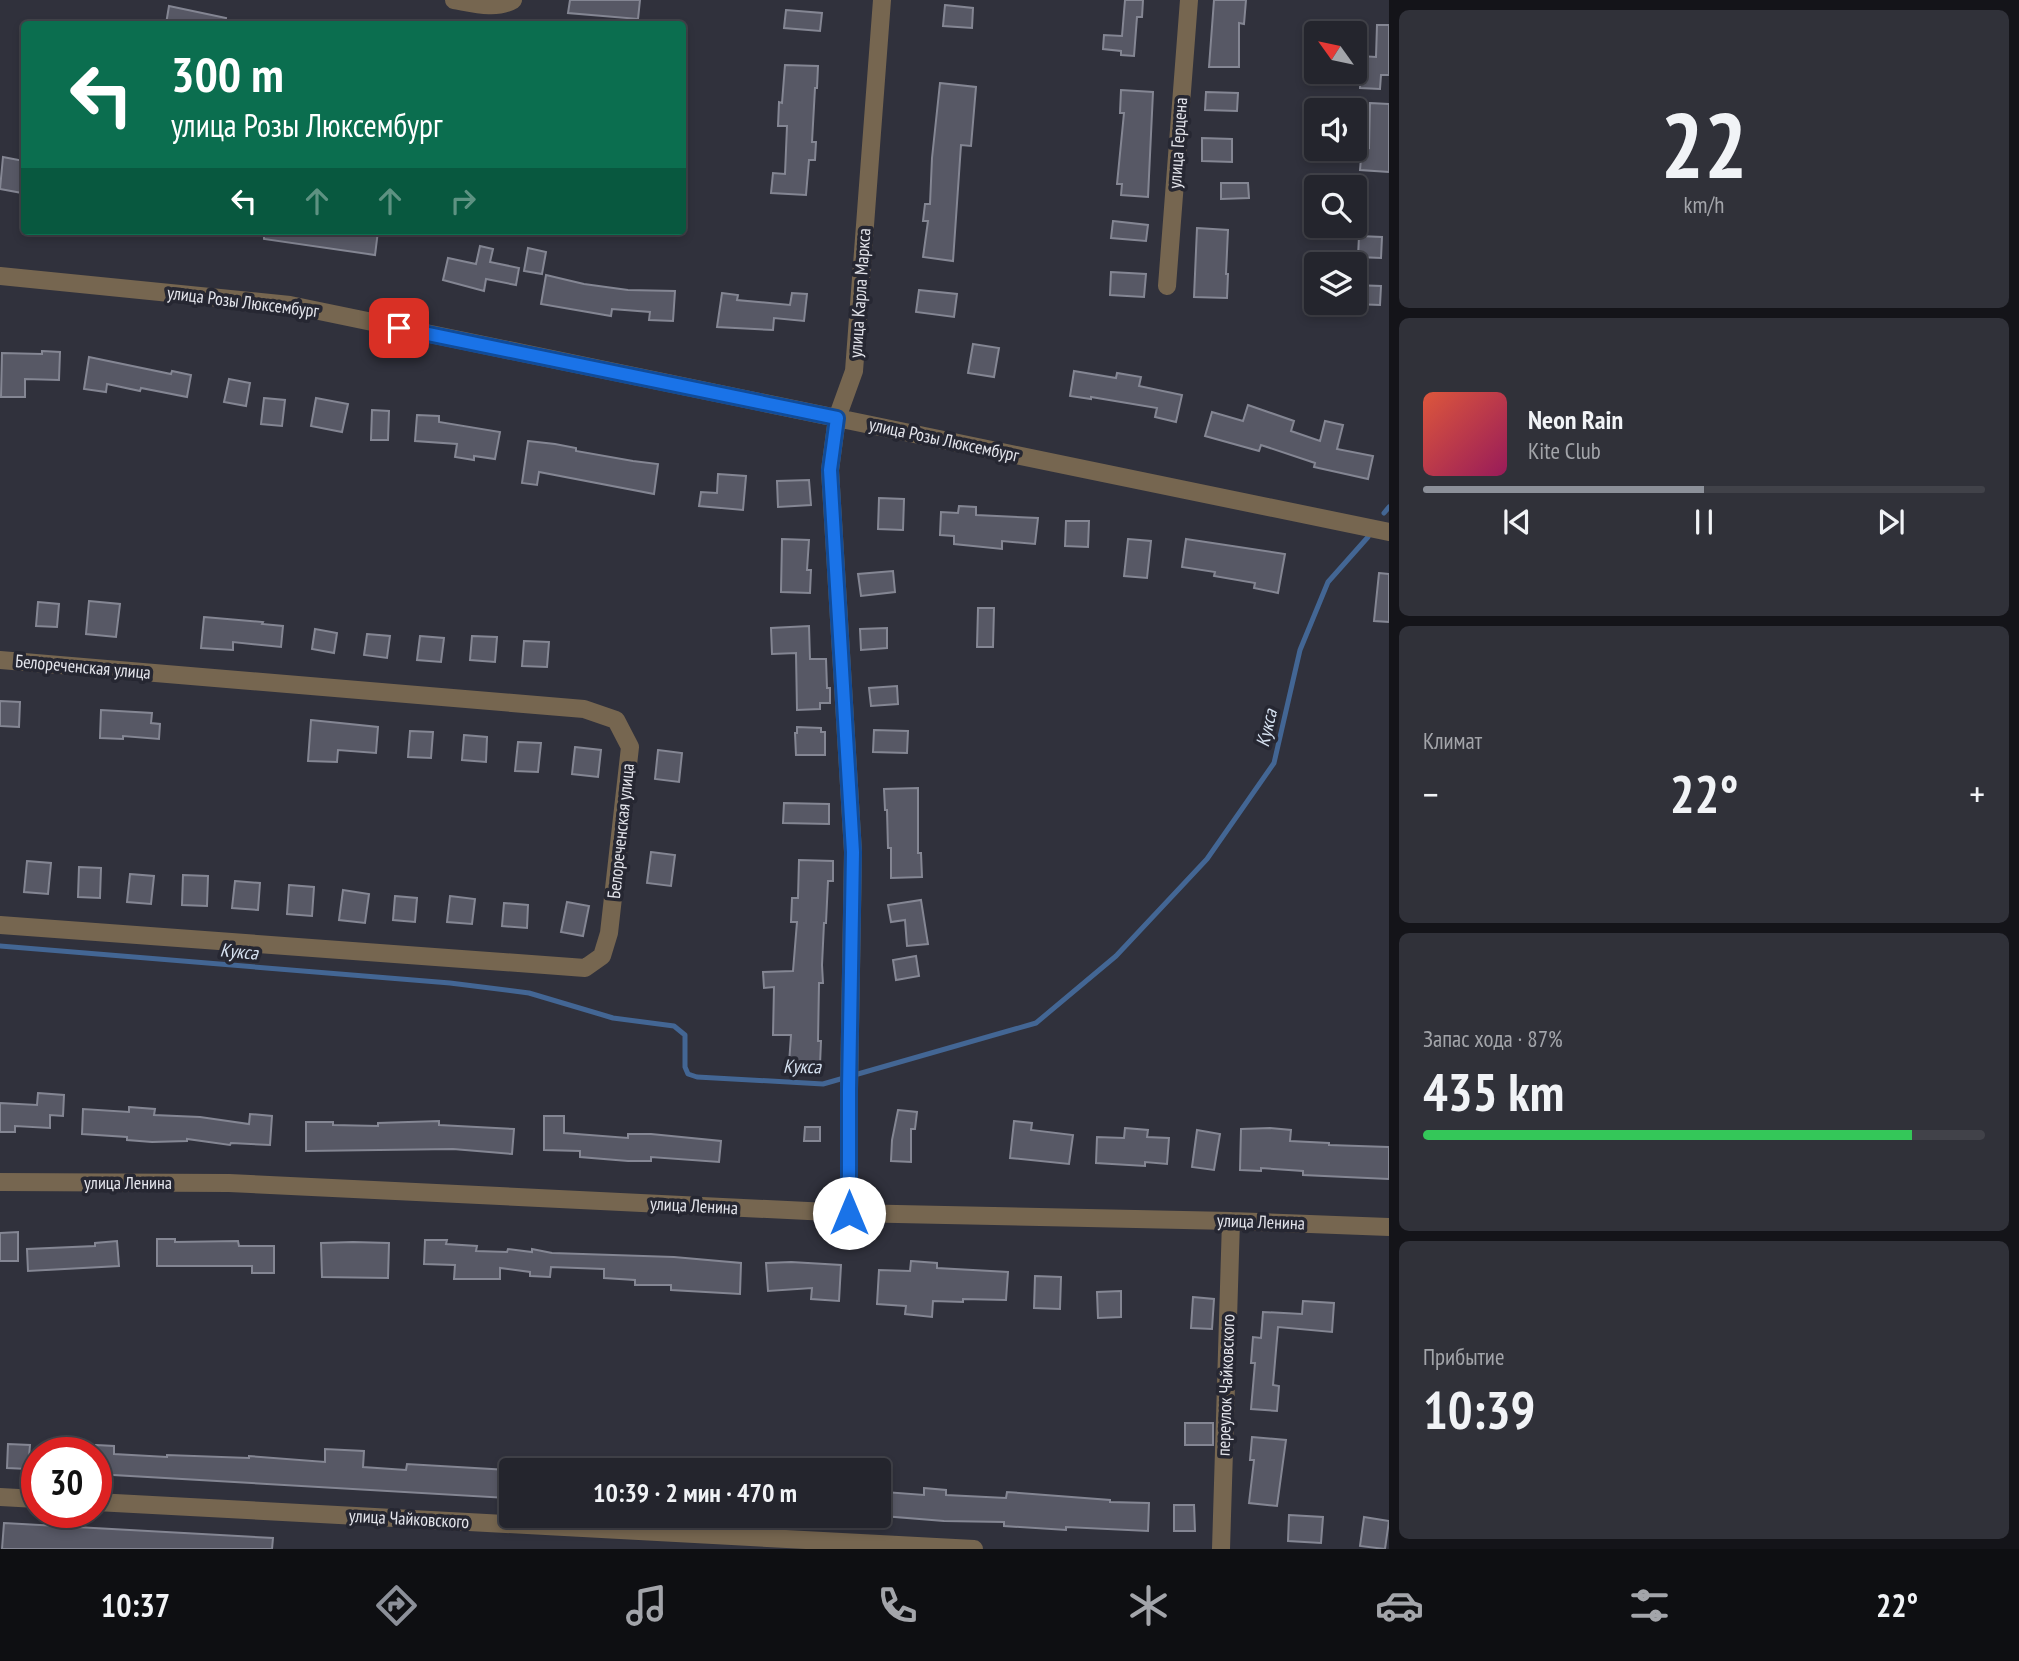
<!DOCTYPE html>
<html lang="ru">
<meta charset="utf-8">
<style>
body{margin:0;font-family:"PT Sans Narrow",sans-serif;background:#303139;color:#f1f3f6;height:100vh;display:flex;flex-direction:column;font-size:26px;white-space:nowrap}
*{box-sizing:border-box;margin:0}
p{font-size:23px;color:#a3a5aa}
.icon{flex:none;width:38px;height:38px;fill:none;stroke:currentColor;stroke-width:2;stroke-linecap:round;stroke-linejoin:round}
.map{position:relative;flex:1;overflow:hidden}
.side{display:flex;flex-direction:column;gap:10px;padding:10px;background:#141419;width:630px}
.side>*{flex:none}
.hud{position:absolute;left:21px;top:21px;width:665px;height:214px;border-radius:7px;box-shadow:0 4px 10px #0003,0 0 0 2px #414249;background:#0b6e4f;color:#fff;overflow:hidden}
.needle{width:46px;rotate:303deg}
.controls{position:absolute;left:1304px;top:21px;display:grid;gap:14px}
.controls a{display:grid;place-items:center;width:63px;height:63px;border-radius:7px;background:#24252d;box-shadow:0 4px 10px #0003,0 0 0 2px #414249;font-size:35px}
.speed{position:absolute;left:21px;top:1437px;display:flex;gap:14px;font-size:35px;font-weight:700;text-align:center}
.speed>*{display:grid;place-content:center;width:91px;height:91px;border-radius:50%;background:#24252d;box-shadow:0 4px 10px #0003,0 0 0 2px #414249;line-height:1}
.speed .limit{border:10px solid #d22;background:#fff;color:#111}
.pin{position:absolute;display:grid;place-items:center;width:60px;height:60px;color:#fff;margin:-30px;border-radius:14px;box-shadow:0 4px 10px #0006}
.me{position:absolute;width:77px;margin:-38px;rotate:0deg;stroke-linejoin:round;filter:drop-shadow(0 0 5px #0008)}
.turn{display:flex;align-items:center;gap:24px;height:147px;padding:0 35px;font-size:32px}
.turn .icon{width:91px;height:91px;stroke-width:2.5}
.turn b{display:block;font-size:49px;line-height:60px}
.lanes{display:flex;align-items:center;height:66px;padding:0 35px;background:#0003;justify-content:center;gap:35px;direction:ltr}
.lanes .off{opacity:.35}
.big{font-size:52px;font-weight:700;line-height:1.1}
.side .widget{flex:1;display:flex;flex-direction:column;justify-content:center;gap:10px;min-width:0;padding:0 24px;border-radius:10px;background:#303139}
.side .dial{align-items:center;gap:0}
.dial b{font-size:91px;line-height:1}
.song{display:flex;align-items:center;gap:21px}
.cover{width:84px;height:84px;border-radius:10px;background:linear-gradient(135deg,hsl(10 70% 55%),hsl(330 70% 35%))}
.played{height:7px;border-radius:4px;background:linear-gradient(90deg,#8c9099 50%,#414249 50%)}
.keys{display:flex;justify-content:space-around;direction:ltr}
.heat{display:flex;justify-content:space-between;align-items:center;font-size:38px;direction:ltr}
.charge{height:10px;border-radius:5px;background:linear-gradient(90deg,#34c759 87%,#414249 0)}
.trip{position:absolute;left:499px;top:1458px;width:392px;height:70px;border-radius:7px;background:#24252d;box-shadow:0 4px 10px #0003,0 0 0 2px #414249;font-weight:700;line-height:70px;text-align:center}
.menu{display:flex;height:112px;justify-content:space-around;align-items:center;background:#0e0f12;color:#a3a5aa}
.menu .icon{width:49px;height:49px}
.menu .on{color:#8c9099}
.menu b{font-size:32px;color:#f1f3f6}
main{display:flex;flex:1;min-height:0}
.map>svg:first-child{display:block}
.lines{fill:none;stroke-linecap:round;stroke-linejoin:round}
.stream{stroke:#436694;stroke-width:5}
.building{fill:#575865;stroke:#848693;stroke-width:2}
.minor{stroke:#766650;stroke-width:18}
.route-casing{stroke:#114b97;stroke-width:18}
.route{stroke:#1a73e8;stroke-width:12}
.labels{text-anchor:middle;stroke-width:7;stroke-linejoin:round;paint-order:stroke}
.street-label{font-size:18px;fill:#e4e5ec;stroke:#262732}
.water-label{font-size:19px;font-style:italic;fill:#d7e2f1;stroke:#262732}
</style>
<main>
<div class="map">
<svg width="1389" height="1549" viewBox="0 0 1389 1549">
<rect width="100%" height="100%" fill="#30313c"/>
<g class="lines">
<path class="stream" d="M 1384,513 L 1389,507
M 0,946 L 450,983 L 529,993 L 613,1018 L 674,1026 L 685,1035 L 685,1067 L 688,1074 L 697,1077 L 823,1084 L 1036,1023 L 1116,956 L 1207,859 L 1274,763 L 1300,650 L 1328,582 L 1368,537"/>
</g>
<path class="building" d="M 570,0 L 640,0 L 638,19 L 568,13 Z
M 1125,0 L 1143,0 L 1142,17 L 1137,17 L 1134,56 L 1121,55 L 1121,51 L 1103,49 L 1104,35 L 1122,36 Z
M 1214,0 L 1246,0 L 1244,24 L 1239,23 L 1239,67 L 1209,67 Z
M 945,5 L 973,8 L 972,28 L 943,26 Z
M 169,6 L 226,18 L 225,24 L 166,24 Z
M 786,10 L 822,13 L 820,31 L 784,28 Z
M 1377,25 L 1389,25 L 1389,75 L 1381,75 L 1380,89 L 1360,88 L 1361,56 L 1376,57 Z
M 785,65 L 818,66 L 817,88 L 815,88 L 812,142 L 816,142 L 815,160 L 809,160 L 806,195 L 771,193 L 773,173 L 785,174 L 787,126 L 778,126 L 779,102 L 782,103 Z
M 940,83 L 976,87 L 971,146 L 961,145 L 953,261 L 923,257 L 928,221 L 923,221 L 925,204 L 930,204 L 932,158 Z
M 1121,90 L 1153,92 L 1148,197 L 1121,195 L 1122,184 L 1117,184 L 1124,113 L 1120,113 Z
M 1206,92 L 1238,93 L 1237,111 L 1205,110 Z
M 1370,103 L 1389,104 L 1389,172 L 1360,170 L 1362,147 L 1369,148 Z
M 1202,138 L 1232,139 L 1232,162 L 1202,161 Z
M 3,157 L 24,161 L 22,193 L 0,189 Z
M 1221,183 L 1248,183 L 1249,198 L 1221,199 Z
M 1113,221 L 1148,225 L 1146,241 L 1111,238 Z
M 1197,228 L 1228,230 L 1226,274 L 1228,274 L 1227,298 L 1194,297 Z
M 264,231 L 378,231 L 375,255 L 264,239 Z
M 1359,236 L 1382,237 L 1381,258 L 1358,257 Z
M 480,246 L 493,249 L 490,262 L 519,268 L 516,285 L 486,279 L 484,291 L 443,280 L 448,258 L 476,264 Z
M 528,248 L 546,252 L 542,274 L 524,271 Z
M 1111,272 L 1146,274 L 1144,297 L 1110,295 Z
M 546,275 L 584,284 L 628,290 L 675,291 L 673,321 L 649,320 L 650,312 L 612,309 L 611,316 L 541,304 Z
M 1354,285 L 1381,286 L 1380,305 L 1354,304 Z
M 919,290 L 957,294 L 954,317 L 916,312 Z
M 722,293 L 738,295 L 737,300 L 790,305 L 792,293 L 807,294 L 804,321 L 774,318 L 773,330 L 717,327 Z
M 973,344 L 999,348 L 994,377 L 968,373 Z
M 42,351 L 60,352 L 59,380 L 25,379 L 25,397 L 1,397 L 2,353 L 42,354 Z
M 89,357 L 171,374 L 172,371 L 191,375 L 187,397 L 141,388 L 140,391 L 107,384 L 106,392 L 84,389 Z
M 1074,371 L 1116,378 L 1117,373 L 1141,377 L 1139,386 L 1182,395 L 1176,422 L 1155,417 L 1157,408 L 1091,397 L 1091,399 L 1070,396 Z
M 229,379 L 250,383 L 246,406 L 224,402 Z
M 264,398 L 285,400 L 282,426 L 261,424 Z
M 316,398 L 348,404 L 342,432 L 311,426 Z
M 1248,405 L 1294,421 L 1291,431 L 1320,441 L 1325,421 L 1343,425 L 1337,449 L 1373,456 L 1368,479 L 1314,467 L 1315,463 L 1261,445 L 1259,451 L 1205,436 L 1212,412 L 1243,421 Z
M 372,410 L 389,411 L 388,440 L 371,440 Z
M 417,415 L 439,416 L 439,422 L 500,432 L 495,459 L 474,456 L 474,460 L 455,457 L 457,444 L 415,441 Z
M 528,441 L 555,444 L 576,448 L 576,451 L 633,461 L 658,464 L 654,494 L 539,472 L 537,485 L 522,483 Z
M 718,474 L 746,476 L 743,510 L 699,506 L 701,492 L 717,493 Z
M 809,480 L 811,505 L 778,507 L 777,481 Z
M 879,498 L 904,499 L 903,530 L 878,529 Z
M 959,506 L 976,507 L 976,515 L 1038,518 L 1035,544 L 1002,541 L 1002,549 L 954,544 L 954,536 L 940,535 L 941,512 L 958,513 Z
M 1066,521 L 1089,521 L 1088,547 L 1065,546 Z
M 782,539 L 809,540 L 807,570 L 811,570 L 810,593 L 781,592 Z
M 1128,539 L 1151,541 L 1147,578 L 1124,576 Z
M 1186,539 L 1285,554 L 1278,593 L 1254,588 L 1255,583 L 1214,576 L 1215,572 L 1182,567 Z
M 893,571 L 895,592 L 861,596 L 858,574 Z
M 1379,573 L 1389,574 L 1389,622 L 1374,621 Z
M 89,601 L 120,604 L 116,637 L 86,634 Z
M 38,602 L 59,604 L 57,627 L 36,626 Z
M 978,608 L 994,608 L 993,647 L 977,647 Z
M 204,617 L 263,622 L 262,624 L 283,626 L 281,647 L 233,642 L 233,650 L 201,648 Z
M 809,626 L 810,659 L 826,659 L 827,688 L 830,688 L 830,703 L 820,703 L 820,709 L 797,710 L 796,653 L 772,654 L 771,628 Z
M 887,628 L 887,648 L 861,650 L 860,629 Z
M 315,629 L 337,633 L 334,653 L 312,649 Z
M 367,634 L 390,636 L 387,658 L 364,655 Z
M 420,636 L 444,638 L 441,662 L 417,660 Z
M 472,636 L 497,637 L 495,662 L 470,660 Z
M 524,641 L 549,642 L 547,667 L 522,666 Z
M 897,686 L 898,704 L 871,706 L 869,688 Z
M 0,701 L 20,702 L 19,727 L 0,726 Z
M 101,710 L 152,713 L 151,723 L 160,724 L 159,739 L 123,736 L 123,739 L 100,738 Z
M 311,720 L 378,727 L 376,753 L 338,750 L 337,762 L 308,761 Z
M 797,727 L 821,728 L 821,732 L 825,732 L 825,755 L 796,755 L 795,733 L 797,733 Z
M 874,730 L 908,731 L 907,753 L 873,752 Z
M 410,731 L 433,732 L 431,758 L 408,757 Z
M 464,735 L 487,737 L 486,762 L 462,760 Z
M 518,742 L 541,743 L 538,772 L 515,771 Z
M 575,747 L 601,750 L 598,777 L 572,774 Z
M 658,750 L 682,753 L 679,782 L 655,779 Z
M 918,788 L 918,853 L 921,853 L 922,877 L 891,878 L 891,848 L 888,848 L 887,810 L 885,810 L 884,789 Z
M 784,803 L 829,804 L 829,824 L 783,823 Z
M 651,852 L 675,855 L 671,886 L 647,883 Z
M 799,860 L 833,861 L 833,881 L 828,881 L 826,923 L 824,923 L 822,965 L 823,983 L 819,983 L 818,1041 L 821,1041 L 820,1065 L 789,1064 L 791,1035 L 773,1035 L 774,987 L 764,988 L 763,972 L 793,971 L 797,922 L 791,922 L 792,898 L 798,898 Z
M 27,861 L 51,863 L 48,894 L 24,892 Z
M 79,867 L 101,868 L 100,898 L 78,897 Z
M 130,874 L 154,876 L 151,904 L 127,902 Z
M 183,875 L 208,876 L 207,906 L 182,905 Z
M 235,881 L 260,883 L 258,910 L 232,908 Z
M 289,885 L 314,887 L 312,916 L 287,914 Z
M 343,890 L 369,894 L 365,923 L 339,920 Z
M 395,896 L 417,898 L 415,922 L 393,920 Z
M 450,896 L 475,899 L 472,924 L 447,922 Z
M 921,900 L 928,944 L 907,946 L 905,920 L 891,922 L 888,905 Z
M 567,902 L 589,906 L 583,936 L 561,932 Z
M 504,903 L 528,905 L 527,928 L 502,926 Z
M 916,956 L 919,976 L 896,980 L 893,960 Z
M 38,1093 L 64,1095 L 63,1116 L 50,1115 L 50,1128 L 15,1126 L 15,1132 L 0,1132 L 0,1103 L 37,1105 Z
M 129,1107 L 155,1109 L 154,1115 L 200,1117 L 249,1124 L 250,1114 L 272,1116 L 270,1145 L 231,1143 L 230,1145 L 187,1139 L 187,1141 L 152,1142 L 127,1140 L 127,1137 L 82,1134 L 83,1109 L 129,1112 Z
M 898,1110 L 917,1112 L 915,1129 L 911,1129 L 911,1162 L 891,1161 L 892,1140 Z
M 544,1116 L 564,1116 L 564,1133 L 628,1138 L 628,1134 L 651,1134 L 721,1141 L 719,1162 L 651,1157 L 651,1161 L 628,1161 L 580,1157 L 580,1151 L 544,1150 Z
M 439,1121 L 439,1125 L 514,1129 L 512,1154 L 453,1149 L 306,1151 L 306,1122 L 333,1122 L 333,1125 L 378,1126 L 378,1123 Z
M 1014,1121 L 1032,1123 L 1031,1130 L 1073,1135 L 1069,1164 L 1010,1158 Z
M 805,1127 L 820,1127 L 820,1141 L 804,1141 Z
M 1125,1128 L 1148,1130 L 1147,1137 L 1169,1138 L 1167,1164 L 1145,1162 L 1145,1166 L 1096,1163 L 1097,1137 L 1124,1138 Z
M 1270,1128 L 1291,1130 L 1290,1141 L 1329,1143 L 1329,1145 L 1389,1147 L 1389,1179 L 1303,1175 L 1303,1171 L 1261,1168 L 1261,1171 L 1240,1170 L 1241,1129 Z
M 1197,1130 L 1220,1134 L 1214,1170 L 1192,1167 Z
M 18,1232 L 18,1261 L 0,1261 L 0,1233 Z
M 157,1239 L 175,1239 L 175,1242 L 238,1241 L 239,1246 L 274,1246 L 274,1273 L 252,1273 L 252,1266 L 157,1266 Z
M 425,1240 L 447,1240 L 446,1244 L 477,1246 L 476,1251 L 507,1252 L 508,1249 L 532,1252 L 532,1249 L 552,1253 L 674,1257 L 741,1263 L 740,1294 L 671,1290 L 671,1285 L 635,1285 L 635,1280 L 604,1278 L 604,1269 L 551,1267 L 550,1277 L 530,1276 L 530,1272 L 500,1268 L 500,1279 L 454,1279 L 455,1265 L 424,1264 Z
M 117,1241 L 119,1266 L 28,1271 L 27,1249 L 95,1246 L 95,1243 Z
M 353,1242 L 389,1243 L 388,1278 L 322,1277 L 321,1243 Z
M 911,1261 L 937,1263 L 937,1268 L 1008,1272 L 1006,1300 L 963,1299 L 963,1302 L 933,1301 L 932,1317 L 905,1314 L 906,1306 L 877,1304 L 879,1270 L 910,1271 Z
M 791,1262 L 841,1265 L 839,1301 L 811,1299 L 812,1288 L 768,1291 L 766,1263 Z
M 1035,1276 L 1061,1277 L 1060,1309 L 1034,1308 Z
M 1121,1291 L 1121,1317 L 1098,1318 L 1097,1292 Z
M 1193,1297 L 1214,1299 L 1212,1329 L 1191,1328 Z
M 1303,1301 L 1334,1303 L 1332,1332 L 1278,1327 L 1273,1385 L 1279,1386 L 1277,1411 L 1251,1409 L 1255,1363 L 1251,1363 L 1253,1337 L 1261,1338 L 1263,1312 L 1302,1314 Z
M 1185,1423 L 1213,1423 L 1213,1445 L 1185,1445 Z
M 1252,1437 L 1286,1440 L 1277,1506 L 1249,1503 L 1254,1460 L 1250,1460 Z
M 8,1444 L 30,1445 L 28,1469 L 7,1468 Z
M 96,1445 L 114,1446 L 114,1454 L 167,1457 L 167,1455 L 249,1458 L 249,1456 L 325,1462 L 325,1449 L 364,1451 L 363,1467 L 406,1470 L 407,1464 L 508,1470 L 507,1498 L 96,1474 Z
M 924,1488 L 946,1490 L 946,1495 L 1006,1498 L 1007,1492 L 1110,1500 L 1110,1502 L 1149,1503 L 1148,1531 L 1066,1527 L 1066,1530 L 1004,1526 L 1004,1522 L 944,1521 L 883,1516 L 885,1492 L 924,1495 Z
M 1174,1505 L 1194,1505 L 1195,1531 L 1174,1531 Z
M 1289,1515 L 1323,1517 L 1321,1543 L 1288,1541 Z
M 1364,1517 L 1389,1521 L 1385,1549 L 1360,1546 Z
M 4,1523 L 273,1538 L 272,1549 L 2,1549 Z"/>
<g class="lines">
<path class="minor" d="M 454,0 C 472,3 497,10 513,0
M 0,276 L 290,305 L 1389,532
M 1167,286 L 1189,0
M 0,660 L 584,709 L 616,720 L 630,747 L 609,933 L 602,956 L 585,968 L 0,925
M 0,1182 L 229,1183 L 849,1213 L 1231,1221 L 1389,1227
M 849,1213 L 849,1091 L 853,852 L 830,470 L 837,418 L 854,371 L 882,0
M 0,1497 L 37,1499
M 96,1502 L 974,1549
M 1221,1549 L 1231,1221"/>
</g>
<g class="lines">
<g class="route-casing">
<path id="route" d="M 399,328 L 837,418 L 830,470 L 853,852 L 849,1090 L 849,1213"/>
</g>
<use href="#route" class="route"/>
</g>
<g class="labels">
<g class="street-label">
<text transform="translate(1178 143) rotate(-86)" y="6">улица Герцена</text>
<text transform="translate(860 293) rotate(-86)" y="6">улица Карла Маркса</text>
<text transform="translate(243 302) rotate(7)" y="6">улица Розы Люксембург</text>
<text transform="translate(944 440) rotate(12)" y="6">улица Розы Люксембург</text>
<text transform="translate(83 667) rotate(5)" y="6">Белореченская улица</text>
<text transform="translate(621 831) rotate(-84)" y="6">Белореченская улица</text>
<text x="128" y="1189">улица Ленина</text>
<text transform="translate(694 1206) rotate(3)" y="6">улица Ленина</text>
<text transform="translate(1261 1222) rotate(2)" y="6">улица Ленина</text>
<text transform="translate(1226 1385) rotate(-88)" y="6">переулок Чайковского</text>
<text transform="translate(409 1519) rotate(3)" y="6">улица Чайковского</text>
</g>
<g class="water-label">
<text transform="translate(1266 728) rotate(-77)" y="7">Кукса</text>
<text transform="translate(239 951) rotate(5)" y="7">Кукса</text>
<text transform="translate(802 1066) rotate(1)" y="7">Кукса</text>
</g>
</g>
</svg>
<div class="controls">
<a><svg class="needle" viewBox="-14 -14 28 28"><path d="M0-13l5 13h-10z" fill="#e53935"/><path d="M0 13l5-13h-10z" fill="#a3a5aa"/></svg></a>
<a><svg class="icon" aria-label="sound" viewBox="0 0 24 24"><path d="M4 9h4l5-4v14l-5-4H4zM17 9q2 3 0 6"/></svg></a>
<a><svg class="icon" aria-label="search" viewBox="0 0 24 24"><circle cx="10" cy="10" r="6"/><path d="M15 15l6 6"/></svg></a>
<a><svg class="icon" aria-label="layers" viewBox="0 0 24 24"><path d="M12 4l9 5-9 5-9-5zM3 14l9 5 9-5"/></svg></a>
</div>
<div class="speed"><div class="limit">30</div></div>
<div class="pin" style="left:399px;top:328px;background:#d93025"><svg class="icon" aria-label="arrive" viewBox="0 0 24 24"><path d="M6 21V4h12l-3 4 3 4H6"/></svg></div>
<svg class="me" style="left:849px;top:1213px" viewBox="-20 -20 40 40"><circle r="19" fill="#fff"/><path d="M0-13L10 11 0 6-10 11z" fill="#1a73e8"/></svg>
<div class="trip">10:39 · 2 мин · 470 m</div>
<div class="hud">
<div class="turn"><svg class="icon" aria-label="left" viewBox="0 0 24 24"><path d="M17 20v-9H6M10 6l-5 5 5 5"/></svg><div><b>300 m</b>улица Розы Люксембург</div></div>
<div class="lanes"><svg class="icon" aria-label="left" viewBox="0 0 24 24"><path d="M17 20v-9H6M10 6l-5 5 5 5"/></svg><svg class="icon off" aria-label="ahead" viewBox="0 0 24 24"><path d="M12 20V5M6 11l6-6 6 6"/></svg><svg class="icon off" aria-label="ahead" viewBox="0 0 24 24"><path d="M12 20V5M6 11l6-6 6 6"/></svg><svg class="icon off" aria-label="right" viewBox="0 0 24 24"><path d="M7 20v-9h11M14 6l5 5-5 5"/></svg></div>
</div>
</div>
<section class="side">
<div class="widget dial"><b>22</b><p>km/h</p></div>
<div class="widget">
<div class="song"><i class="cover"></i><div><b>Neon Rain</b><p>Kite Club</p></div></div>
<div class="played"></div>
<div class="keys"><svg class="icon" aria-label="previous" viewBox="0 0 24 24"><path d="M18 5L8 12l10 7zM5 5v14"/></svg><svg class="icon" aria-label="pause" viewBox="0 0 24 24"><path d="M8 5v14M16 5v14"/></svg><svg class="icon" aria-label="next" viewBox="0 0 24 24"><path d="M6 5l10 7-10 7zM19 5v14"/></svg></div>
</div>
<div class="widget"><p>Климат</p>
<div class="heat"><a>−</a><b class="big">22°</b><a>+</a></div>
</div>
<div class="widget"><p>Запас хода · 87%</p><b class="big">435 km</b><div class="charge"></div></div>
<div class="widget"><p>Прибытие</p><b class="big">10:39</b></div>
</section>
</main>
<nav class="menu">
<b>10:37</b>
<svg class="icon on" aria-label="directions" viewBox="0 0 24 24"><path d="M12 3l9 9-9 9-9-9zM9 14v-3h6M13 9l2 2-2 2"/></svg>
<svg class="icon" aria-label="music" viewBox="0 0 24 24"><path d="M9 18V5l10-2v13"/><circle cx="6" cy="18" r="3"/><circle cx="16" cy="16" r="3"/></svg>
<svg class="icon" aria-label="phone" viewBox="0 0 24 24"><path d="M5 4h4l2 5-3 2q2 4 5 5l2-3 5 2v4C11 20 4 13 5 4z"/></svg>
<svg class="icon" aria-label="climate" viewBox="0 0 24 24"><path d="M12 3v18M4 7l16 10M4 17L20 7"/></svg>
<svg class="icon" aria-label="car" viewBox="0 0 24 24"><path d="M5 17H2v-5l4-1 3-4h7l3 4 3 1v5h-3M9 17h6M6 11h13"/><circle cx="7" cy="17" r="2"/><circle cx="17" cy="17" r="2"/></svg>
<svg class="icon" aria-label="filters" viewBox="0 0 24 24"><path d="M4 7h16M4 17h16"/><circle cx="9" cy="7" r="2"/><circle cx="15" cy="17" r="2"/></svg>
<b>22°</b>
</nav>
